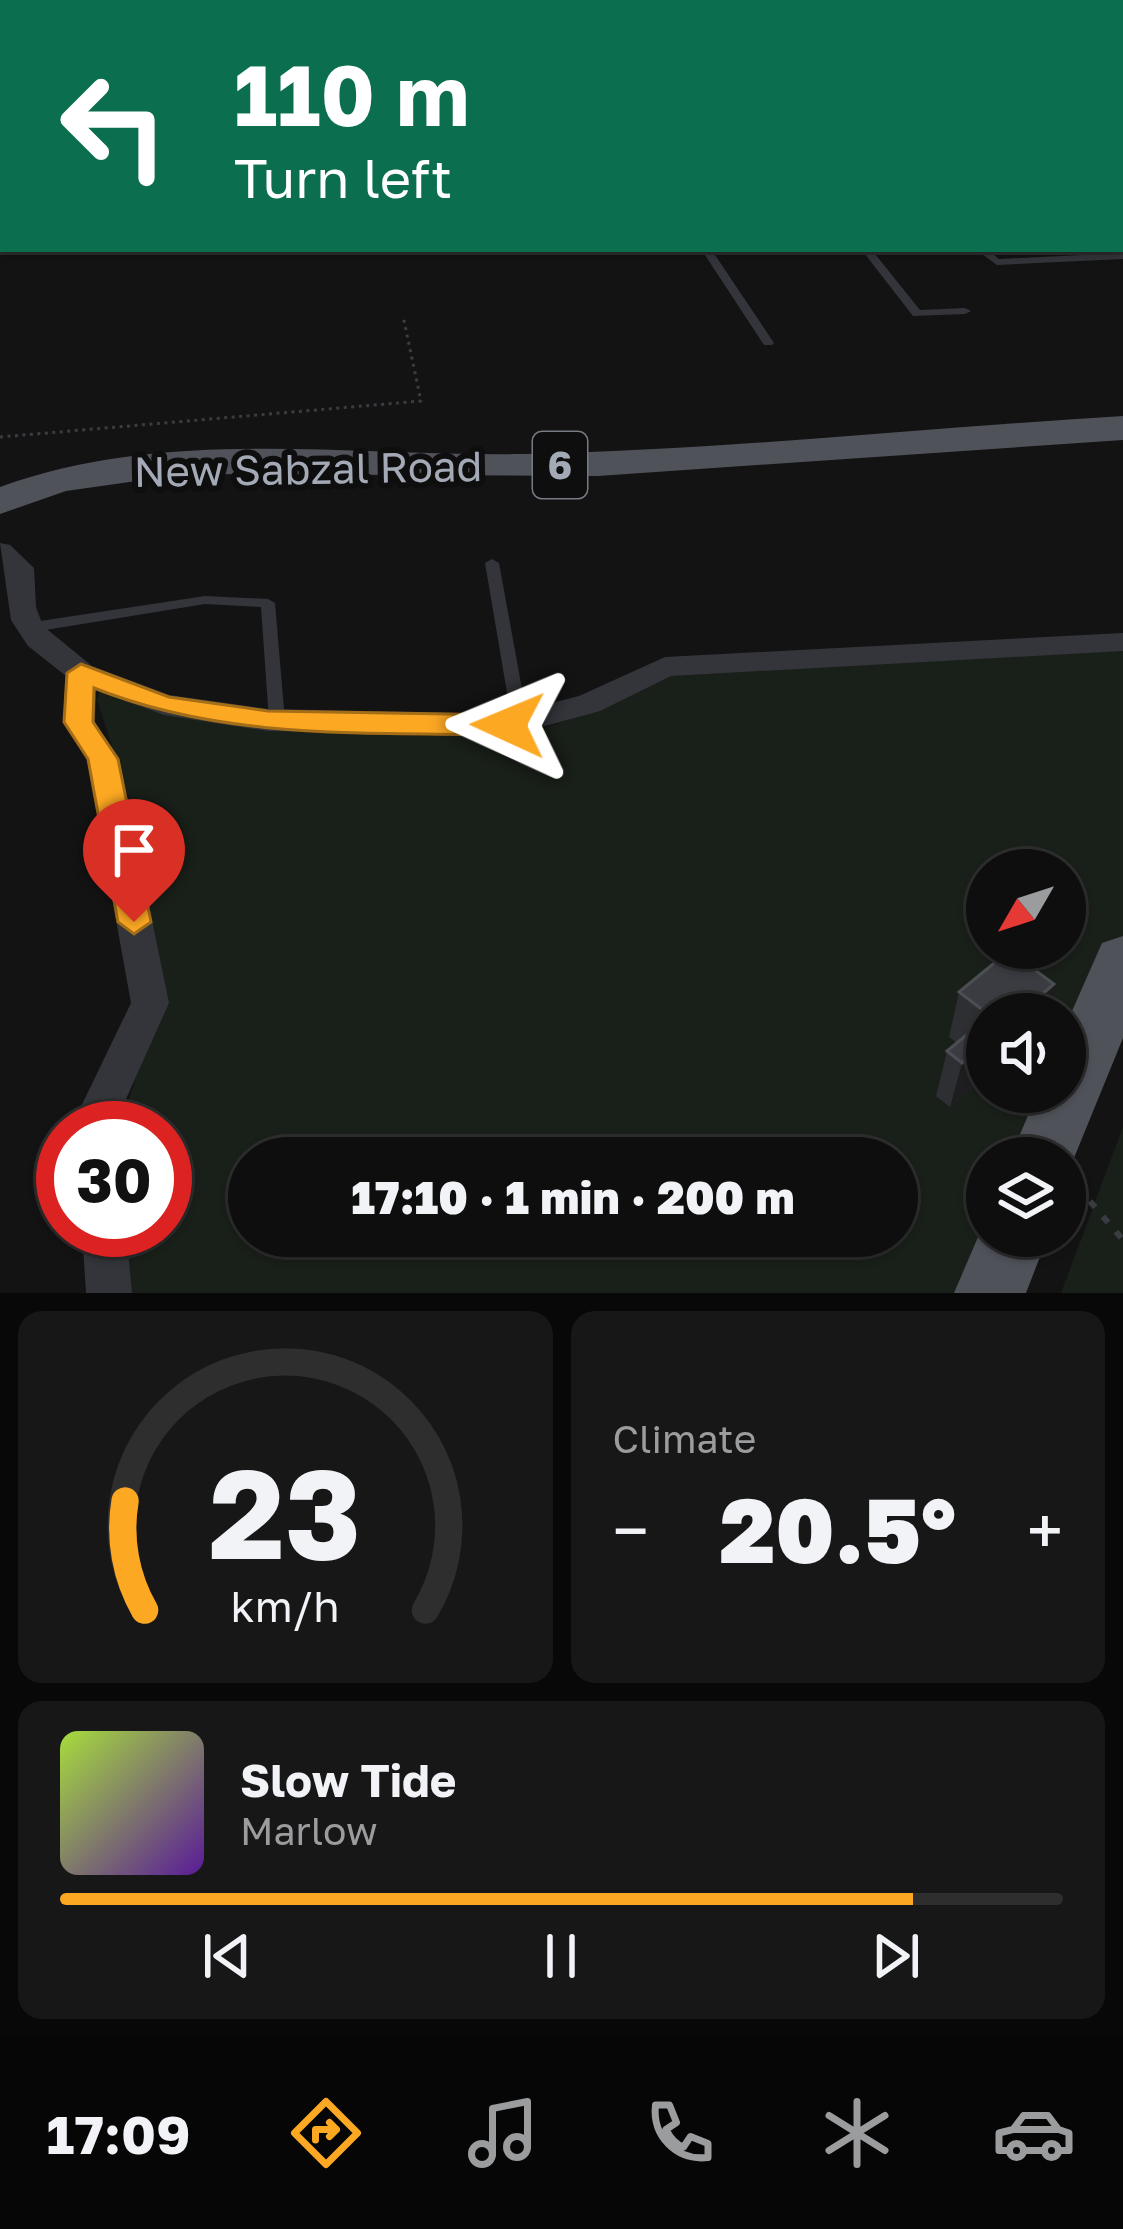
<!DOCTYPE html>
<meta charset="utf-8">
<style>
body{margin:0;font-family:"Golos Text",sans-serif;background:#171718;color:#f1f3f6;height:100vh;display:flex;flex-direction:column;font-size:45px;white-space:nowrap}
*{box-sizing:border-box;margin:0}
p{font-size:39px;color:#9b9c9e}
.icon{flex:none;width:66px;height:66px;fill:none;stroke:currentColor;stroke-width:2;stroke-linecap:round;stroke-linejoin:round}
.map{position:relative;height:1293px;overflow:hidden}
.details{display:flex;flex-direction:column;gap:18px;padding:18px;background:#080808;flex:1}
.details>*{flex:none}
.top-card{position:absolute;left:0px;top:0px;width:1125px;height:252px;box-shadow:0 3px 9px #0004,0 0 0 3px #2e2e2f;background:#0b6e4f;color:#fff;overflow:hidden}
.needle{width:78px;rotate:231deg}
.tools{position:absolute;left:966px;top:849px;display:grid;gap:24px}
.tools a{display:grid;place-items:center;width:120px;height:120px;border-radius:50%;background:#0e0e0f;box-shadow:0 3px 9px #0004,0 0 0 3px #2e2e2f;font-size:60px}
.speed{position:absolute;left:36px;top:1101px;display:flex;gap:24px;font-size:60px;font-weight:700;text-align:center}
.speed>*{display:grid;place-content:center;width:156px;height:156px;border-radius:50%;background:#0e0e0f;box-shadow:0 3px 9px #0004,0 0 0 3px #2e2e2f;line-height:1}
.speed .limit{border:18px solid #d22;background:#fff;color:#111}
.pin{position:absolute;display:grid;place-items:center;width:102px;height:102px;color:#fff;margin:-123px -51px;border-radius:50% 50% 50% 0;rotate:-45deg;box-shadow:0 0 12px #0007}
.pin .icon{rotate:45deg}
.me{position:absolute;width:132px;margin:-66px;rotate:271deg;stroke-linejoin:round;filter:drop-shadow(0 0 9px #0008)}
.turn{display:flex;align-items:center;gap:42px;height:252px;padding:0 36px;font-size:54px}
.turn .icon{width:156px;height:156px;stroke-width:2.5}
.turn b{display:block;font-size:84px;line-height:102px}
.big{font-size:90px;font-weight:800;line-height:1.1}
.details .card{flex:1;display:flex;flex-direction:column;justify-content:center;gap:18px;min-width:0;padding:0 42px;border-radius:24px;background:#171718}
.details .dial{align-items:center;gap:0}
.dial svg{height:312px;overflow:visible;fill:none;stroke:#2e2e2f;stroke-width:7;stroke-linecap:round;text-anchor:middle}
.dial text{fill:#f1f3f6;stroke:none}
.song{display:flex;align-items:center;gap:36px}
.cover{width:144px;height:144px;border-radius:18px;background:linear-gradient(135deg,hsl(80 70% 55%),hsl(270 70% 35%))}
.played{height:12px;border-radius:6px;background:linear-gradient(90deg,#fca823 85%,#2e2e2f 85%)}
.keys{display:flex;justify-content:space-around;direction:ltr}
.heat{display:flex;justify-content:space-between;align-items:center;font-size:66px;direction:ltr}
.details .tiles{flex:1;display:grid;gap:18px;grid-template-columns:1fr 1fr}
.card:last-child{grid-column:span 2}
.trip{position:absolute;left:228px;top:1137px;width:690px;height:120px;border-radius:60px;background:#0e0e0f;box-shadow:0 3px 9px #0004,0 0 0 3px #2e2e2f;font-weight:800;line-height:120px;text-align:center}
.tab-bar{display:flex;height:192px;justify-content:space-around;align-items:center;background:#060606;color:#9b9c9e}
.tab-bar .icon{width:84px;height:84px}
.tab-bar .active{color:#fca823}
.tab-bar b{font-size:54px;color:#f1f3f6}
.map>svg:first-child{display:block}
.green{fill:#191f19;fill-rule:evenodd}
.lines{fill:none;stroke-linecap:round;stroke-linejoin:round}
.path-far1{stroke:#393c41;stroke-width:3;stroke-dasharray:3 4.5;stroke-linecap:butt}
.path{stroke:#393c41;stroke-width:6;stroke-dasharray:8 12;stroke-linecap:butt}
.lane{fill:#33353a;fill-rule:evenodd}
.street{fill:#33353a;fill-rule:evenodd}
.primary{fill:#4f5259;fill-rule:evenodd}
.wall{fill:#2e2f33}
.shaded-wall{fill:#1e1e21}
.building{fill:#3a3c41;stroke:#4b4e53;stroke-width:3}
.route{fill:#fca823;stroke:#a46d17;stroke-width:3}
.labels{text-anchor:middle;stroke-width:12;stroke-linejoin:round;paint-order:stroke}
.shield{fill:#0e0e0f;stroke:#767b84;stroke-width:3}
.shield-label{font-size:39px;font-weight:bold;fill:#a3aab6}
.street-label{font-size:42px;fill:#a3aab6;stroke:#0e0e0f}
</style>
<div class="map">
<svg width="1123" height="1293" viewBox="0 0 1123 1293">
<rect width="100%" height="100%" fill="#131314"/>
<path class="green" d="M 1123,649 L 1123,973 L 1049,1158 L 987,1158 L 987,1236 L 996,1293 L 128,1293 L 125,1230 L 165,1230 L 165,1128 L 120,1128 L 159,1004 L 140,832 L 97,700 L 101,687 L 153,709 L 526,734 L 601,709 L 682,670 ZM 987,870 L 1065,870 L 1065,948 L 987,948 ZM 987,1014 L 1065,1014 L 1065,1092 L 987,1092 ZM 249,1158 L 897,1158 L 897,1236 L 249,1236 Z
M 1123,1127 L 1123,1293 L 1061,1293 Z"/>
<g class="lines">
<path class="path-far1" d="M 0,437 L 421,401 L 403,316"/>
<path class="path" d="M 1077,1186 L 1123,1240"/>
<path class="lane" d="M 0,0 L 34,0 L 0,4 Z
M 366,0 L 375,0 L 378,3 L 369,3 Z
M 508,0 L 517,0 L 521,3 L 512,3 Z
M 577,0 L 592,0 L 584,3 L 569,3 Z
M 649,0 L 658,0 L 662,3 L 653,3 Z
M 707,0 L 716,0 L 720,3 L 711,3 Z
M 764,0 L 773,0 L 777,3 L 768,3 Z
M 802,0 L 812,0 L 816,3 L 806,3 Z
M 911,0 L 921,0 L 925,3 L 915,3 Z
M 0,20 L 3,20 L 3,25 L 0,25 Z
M 0,42 L 3,42 L 3,46 L 0,46 Z
M 0,65 L 3,65 L 3,69 L 0,69 Z
M 0,87 L 3,87 L 3,93 L 0,93 Z
M 1122,93 L 1123,93 L 1123,99 L 1122,99 Z
M 1122,134 L 1123,134 L 1123,140 L 1122,140 Z
M 701,249 L 711,249 L 774,343 L 772,345 L 764,345 Z
M 861,249 L 871,249 L 920,310 L 965,308 L 971,311 L 965,314 L 913,316 Z
M 975,249 L 987,249 L 999,259 L 1123,253 L 1123,259 L 997,265 Z
M 492,559 L 499,563 L 528,722 L 520,727 L 512,722 L 485,563 Z
M 205,596 L 268,599 L 275,603 L 285,721 L 283,725 L 277,726 L 269,721 L 261,607 L 205,604 L 27,633 L 20,628 L 27,623 Z"/>
<path class="street" d="M 1122,53 L 1123,53 L 1123,63 L 1122,63 Z
M 1122,172 L 1123,172 L 1123,184 L 1122,184 Z
M 3,202 L 3,214 L 0,215 L 0,203 Z
M 0,543 L 10,545 L 34,568 L 36,607 L 43,626 L 92,666 L 169,695 L 268,709 L 509,714 L 579,696 L 665,657 L 1123,633 L 1123,651 L 671,676 L 600,711 L 509,736 L 268,731 L 164,715 L 96,690 L 95,722 L 119,759 L 169,1003 L 117,1119 L 118,1128 L 76,1128 L 75,1119 L 131,1003 L 87,759 L 63,722 L 66,676 L 28,646 L 11,620 Z
M 82,1230 L 126,1230 L 132,1293 L 86,1293 Z"/>
<path class="primary" d="M 1123,416 L 1123,440 L 598,476 L 186,474 L 66,491 L 0,514 L 0,487 C 169,426 348,457 523,454 C 724,450 923,428 1123,416 Z
M 1123,936 L 1123,1038 L 1065,1180 L 1065,1158 L 1010,1158 L 1038,1092 L 1065,1092 L 1065,1027 L 1102,943 Z
M 987,1216 L 987,1236 L 1048,1236 L 1026,1293 L 954,1293 Z"/>
</g>
<path class="wall" d="M 959,992 L 987,1014 L 987,1075 L 950,1107 L 936,1096 L 947,1051 L 957,1043 L 949,1037 Z"/>
<path class="shaded-wall" d="M 1054,984 L 1045,1014 L 1019,1014 Z
M 987,1041 L 987,1075 L 950,1107 L 962,1063 Z"/>
<path class="building" d="M 1009,951 L 1054,984 L 1019,1014 L 988,1014 L 959,992 Z
M 987,1018 L 987,1041 L 962,1063 L 947,1051 Z"/>
<path class="route" d="M 81,664 L 169,697 L 268,711 L 508,715 L 523,725 L 508,735 C 368,732 227,741 94,688 L 93,722 L 118,759 L 151,922 L 134,934 L 118,922 L 88,759 L 64,722 L 67,673 Z"/>
<g class="labels">
<rect class="shield" x="533" y="432" width="54" height="66" rx="9"/>
<g class="shield-label">
<text x="560" y="479">6</text>
</g>
<g class="street-label">
<text transform="translate(308 469) rotate(-1)" y="15">New Sabzal Road</text>
</g>
</g>
</svg>
<div class="tools">
<a><svg class="needle" viewBox="-14 -14 28 28"><path d="M0-13l5 13h-10z" fill="#e53935"/><path d="M0 13l5-13h-10z" fill="#9b9c9e"/></svg></a>
<a><svg class="icon" aria-label="sound" viewBox="0 0 24 24"><path d="M4 9h4l5-4v14l-5-4H4zM17 9q2 3 0 6"/></svg></a>
<a><svg class="icon" aria-label="layers" viewBox="0 0 24 24"><path d="M12 4l9 5-9 5-9-5zM3 14l9 5 9-5"/></svg></a>
</div>
<div class="speed"><div class="limit">30</div></div>
<div class="pin" style="left:134px;top:922px;background:#d93025"><svg class="icon" aria-label="arrive" viewBox="0 0 24 24"><path d="M6 21V4h12l-3 4 3 4H6"/></svg></div>
<svg class="me" style="left:508px;top:725px" viewBox="-20 -20 40 40"><path d="M0-17L14 15 0 8-14 15z" fill="#fca823" stroke="#fff" stroke-width="4"/></svg>
<div class="trip">17:10 · 1 min · 200 m</div>
<div class="top-card">
<div class="turn"><svg class="icon" aria-label="left" viewBox="0 0 24 24"><path d="M17 20v-9H6M10 6l-5 5 5 5"/></svg><div><b>110 m</b>Turn left</div></div>
</div>
</div>
<section class="details">
<div class="tiles">
<div class="card dial"><svg viewBox="0 0 100 80">
<path d="M14 69A42 42 0 1 1 86 69"/>
<path d="M14 69A42 42 0 0 1 9 41" stroke="#fca823"/>
<text x="50" y="56" font-size="32" font-weight="700">23</text>
<text x="50" y="72" font-size="11">km/h</text>
</svg></div>
<div class="card"><p>Climate</p>
<div class="heat"><a>−</a><b class="big">20.5°</b><a>+</a></div>
</div>
<div class="card">
<div class="song"><i class="cover"></i><div><b>Slow Tide</b><p>Marlow</p></div></div>
<div class="played"></div>
<div class="keys"><svg class="icon" aria-label="previous" viewBox="0 0 24 24"><path d="M18 5L8 12l10 7zM5 5v14"/></svg><svg class="icon" aria-label="pause" viewBox="0 0 24 24"><path d="M8 5v14M16 5v14"/></svg><svg class="icon" aria-label="next" viewBox="0 0 24 24"><path d="M6 5l10 7-10 7zM19 5v14"/></svg></div>
</div>
</div>
</section>
<nav class="tab-bar">
<b>17:09</b>
<svg class="icon active" aria-label="directions" viewBox="0 0 24 24"><path d="M12 3l9 9-9 9-9-9zM9 14v-3h6M13 9l2 2-2 2"/></svg>
<svg class="icon" aria-label="music" viewBox="0 0 24 24"><path d="M9 18V5l10-2v13"/><circle cx="6" cy="18" r="3"/><circle cx="16" cy="16" r="3"/></svg>
<svg class="icon" aria-label="phone" viewBox="0 0 24 24"><path d="M5 4h4l2 5-3 2q2 4 5 5l2-3 5 2v4C11 20 4 13 5 4z"/></svg>
<svg class="icon" aria-label="climate" viewBox="0 0 24 24"><path d="M12 3v18M4 7l16 10M4 17L20 7"/></svg>
<svg class="icon" aria-label="car" viewBox="0 0 24 24"><path d="M5 17H2v-5l4-1 3-4h7l3 4 3 1v5h-3M9 17h6M6 11h13"/><circle cx="7" cy="17" r="2"/><circle cx="17" cy="17" r="2"/></svg>
</nav>
